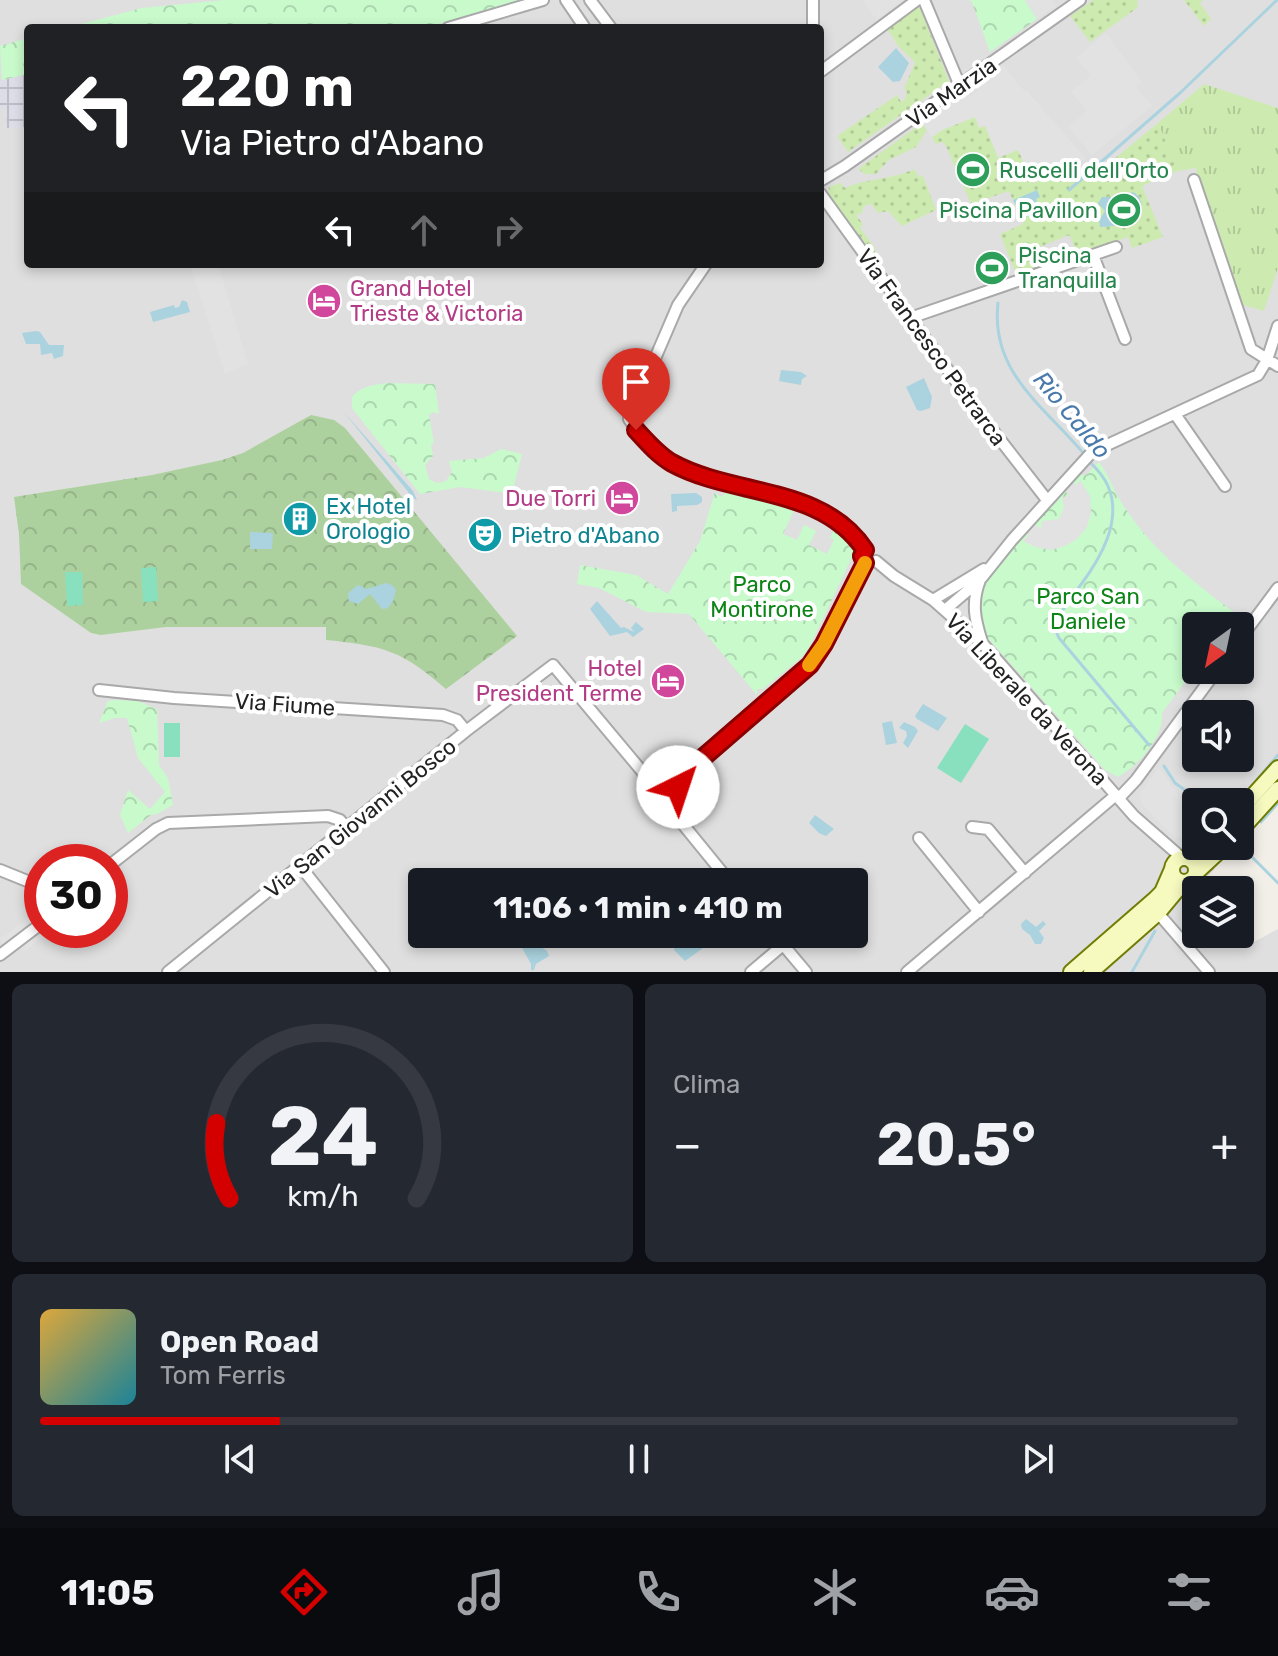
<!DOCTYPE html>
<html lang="it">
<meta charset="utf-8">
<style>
body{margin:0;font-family:Rubik,sans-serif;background:#242831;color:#f1f3f6;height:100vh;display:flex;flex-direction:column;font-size:30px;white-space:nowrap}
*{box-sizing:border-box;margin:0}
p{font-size:26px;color:#9ea1a6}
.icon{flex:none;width:44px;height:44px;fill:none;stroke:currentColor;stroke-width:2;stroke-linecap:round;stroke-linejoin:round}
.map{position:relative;height:972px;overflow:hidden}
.sheet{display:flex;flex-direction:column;gap:12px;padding:12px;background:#0d0f14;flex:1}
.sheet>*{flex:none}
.top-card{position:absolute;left:24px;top:24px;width:800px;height:244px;border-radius:8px;box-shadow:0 4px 12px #0003;background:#202124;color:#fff;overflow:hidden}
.needle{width:52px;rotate:213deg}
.tools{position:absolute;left:1182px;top:612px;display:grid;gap:16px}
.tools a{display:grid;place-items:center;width:72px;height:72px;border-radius:8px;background:#171b24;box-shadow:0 4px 12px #0003;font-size:40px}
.speed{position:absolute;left:24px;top:844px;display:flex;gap:16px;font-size:40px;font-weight:700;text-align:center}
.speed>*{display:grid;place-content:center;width:104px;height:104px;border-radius:50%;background:#171b24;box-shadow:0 4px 12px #0003;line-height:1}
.speed .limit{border:12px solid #d22;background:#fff;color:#111}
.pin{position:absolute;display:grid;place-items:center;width:68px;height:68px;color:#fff;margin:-82px -34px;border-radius:50% 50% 50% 0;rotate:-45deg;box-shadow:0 0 8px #0007}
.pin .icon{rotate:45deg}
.me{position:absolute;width:88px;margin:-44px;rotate:41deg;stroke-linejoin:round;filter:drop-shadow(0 0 6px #0008)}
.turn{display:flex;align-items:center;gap:28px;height:168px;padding:0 24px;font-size:36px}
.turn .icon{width:104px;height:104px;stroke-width:2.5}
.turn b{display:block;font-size:56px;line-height:68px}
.lanes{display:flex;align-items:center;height:76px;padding:0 24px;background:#0003;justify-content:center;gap:40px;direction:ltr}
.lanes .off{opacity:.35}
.big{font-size:60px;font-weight:700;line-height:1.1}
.sheet .widget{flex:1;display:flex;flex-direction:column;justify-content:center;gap:12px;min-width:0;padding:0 28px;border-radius:12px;background:#242831}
.sheet .dial{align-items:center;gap:0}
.dial svg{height:208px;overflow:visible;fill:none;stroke:#363941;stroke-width:7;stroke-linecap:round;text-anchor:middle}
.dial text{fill:#f1f3f6;stroke:none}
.song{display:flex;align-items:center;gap:24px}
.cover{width:96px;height:96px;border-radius:12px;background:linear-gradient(135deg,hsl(40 70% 55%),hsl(190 70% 35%))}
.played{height:8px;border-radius:4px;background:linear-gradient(90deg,#d40000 20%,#363941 20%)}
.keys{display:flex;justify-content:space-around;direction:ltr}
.heat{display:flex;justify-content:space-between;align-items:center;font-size:44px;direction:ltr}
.sheet .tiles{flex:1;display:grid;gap:12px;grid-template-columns:1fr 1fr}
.widget:last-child{grid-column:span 2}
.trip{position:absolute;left:408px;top:868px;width:460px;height:80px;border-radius:8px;background:#171b24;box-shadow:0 4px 12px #0003;font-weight:700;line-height:80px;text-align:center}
.tab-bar{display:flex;height:128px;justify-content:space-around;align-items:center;background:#090b0e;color:#9ea1a6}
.tab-bar .icon{width:56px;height:56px}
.tab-bar .current{color:#d40000}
.tab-bar b{font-size:36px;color:#f1f3f6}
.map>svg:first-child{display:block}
.residential{fill:#e0dfdf;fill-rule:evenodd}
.grass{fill:url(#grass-tufts)}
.forest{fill:url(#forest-crowns)}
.park{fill:url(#park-crowns)}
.garden{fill:url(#garden-dots)}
.pitch{fill:#88e0be}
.parking{fill:#e2e2e2}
.plaza{fill:url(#plaza-grid)}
.water{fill:#aad3df}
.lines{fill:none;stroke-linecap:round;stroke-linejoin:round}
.stream{stroke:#aad3df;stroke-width:3}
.minor-casing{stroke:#a9a9a9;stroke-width:14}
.secondary-casing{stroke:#707d05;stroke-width:18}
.minor{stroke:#fff;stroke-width:10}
.secondary{stroke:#f7fabf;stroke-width:14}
.route-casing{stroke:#8a0000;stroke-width:20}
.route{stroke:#d40000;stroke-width:14}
.slow{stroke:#f59e0b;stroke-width:14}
.labels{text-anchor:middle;stroke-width:8;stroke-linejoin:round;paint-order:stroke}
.street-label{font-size:22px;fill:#222;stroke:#fff}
.leisure-label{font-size:22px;fill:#27864d;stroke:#fff;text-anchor:start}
.hotel-label{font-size:22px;fill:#b23c85;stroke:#fff;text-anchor:end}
.culture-label{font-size:22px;fill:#0d838f;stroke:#fff;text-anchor:start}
.park-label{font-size:22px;fill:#0c8416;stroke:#fff}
.water-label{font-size:24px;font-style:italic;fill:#4a7aab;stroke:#fff}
</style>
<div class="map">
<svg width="1278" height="972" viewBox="0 0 1278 972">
<defs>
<pattern id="grass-tufts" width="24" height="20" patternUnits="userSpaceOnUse" patternTransform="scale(2)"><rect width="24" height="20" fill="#cdebb0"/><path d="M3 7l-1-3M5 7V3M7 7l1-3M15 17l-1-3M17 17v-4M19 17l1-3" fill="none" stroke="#b0c997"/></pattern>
<pattern id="forest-crowns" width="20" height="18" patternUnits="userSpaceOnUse" patternTransform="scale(2)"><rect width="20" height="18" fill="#add19e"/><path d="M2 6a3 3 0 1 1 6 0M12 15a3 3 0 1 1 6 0" fill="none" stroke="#95b388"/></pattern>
<pattern id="park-crowns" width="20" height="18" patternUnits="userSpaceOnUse" patternTransform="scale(2)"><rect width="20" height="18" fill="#c8facc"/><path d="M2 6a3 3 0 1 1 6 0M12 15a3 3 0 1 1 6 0" fill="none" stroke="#acd6af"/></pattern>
<pattern id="garden-dots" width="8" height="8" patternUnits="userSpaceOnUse" patternTransform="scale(2)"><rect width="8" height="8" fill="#cdebb0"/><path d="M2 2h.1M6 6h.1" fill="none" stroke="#b0c997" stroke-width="1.8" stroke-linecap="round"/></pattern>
<pattern id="plaza-grid" width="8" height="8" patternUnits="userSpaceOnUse" patternTransform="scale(2)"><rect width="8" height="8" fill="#dddde8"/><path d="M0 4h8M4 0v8" fill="none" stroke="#bdbdc7"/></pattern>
</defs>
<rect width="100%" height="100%" fill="#f2efe9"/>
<path class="residential" d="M 0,0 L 1278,0 L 1278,777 L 1240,820 L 1240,802 L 1196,802 L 1196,846 L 1216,846 L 1205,859 L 1215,869 L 1195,890 L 1196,934 L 1234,934 L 1245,947 L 1278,929 L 1278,972 L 0,972 ZM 28,28 L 820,28 L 820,264 L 28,264 ZM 1196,626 L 1240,626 L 1240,670 L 1196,670 ZM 1196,714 L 1240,714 L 1240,758 L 1196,758 ZM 42,862 L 110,862 L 110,930 L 42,930 ZM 422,882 L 854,882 L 854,934 L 422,934 Z"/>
<path class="grass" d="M 1204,84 L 1278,108 L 1278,268 L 1264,311 L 1240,304 L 1199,189 L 1196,168 L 1178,171 L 1158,123 Z"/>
<path class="forest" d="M 311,415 L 334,420 L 345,428 L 517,636 L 446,689 C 401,650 384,646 326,640 L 326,627 L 166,627 L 101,635 L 91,633 L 21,584 L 19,534 L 14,497 L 152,475 L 222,460 L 243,453 Z"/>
<path class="park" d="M 224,0 L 522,0 L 424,28 L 66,28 L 142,8 Z
M 969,0 L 1025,0 L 1037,19 L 990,52 L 972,2 Z
M 28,38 L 28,74 L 2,80 L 0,46 Z
M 386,383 L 435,384 L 439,414 L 433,412 L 429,415 L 434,443 L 431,444 L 433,456 L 425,465 L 429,479 L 437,483 L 446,481 L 452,472 L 449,461 L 484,458 L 501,449 L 522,454 L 513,490 L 507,493 L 460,487 L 420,494 L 352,408 L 352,397 C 361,386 373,385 386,383 Z
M 1099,462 C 1108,474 1112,487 1120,500 C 1149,549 1199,587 1245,620 L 1229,621 L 1226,626 L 1196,626 L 1196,667 L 1162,713 C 1164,737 1138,766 1118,777 L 1105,770 L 987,637 C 978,622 976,606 981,589 C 990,562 1057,499 1080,475 L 1086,475 Z
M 715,492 L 721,497 L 726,492 L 794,510 L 783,534 L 797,540 L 804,525 L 816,531 L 809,545 L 827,554 L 834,540 L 830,538 L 834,529 L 854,548 L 852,557 L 809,648 L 802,657 L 763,689 L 757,689 L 757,695 L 689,614 L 646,612 L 599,588 L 577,584 L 580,565 L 636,575 L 668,594 L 700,541 Z
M 114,700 L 138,701 L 157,709 L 159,765 L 168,778 L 173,805 L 157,814 L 151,815 L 128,833 L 120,815 L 128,790 L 150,809 L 165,792 L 138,758 L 127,718 L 115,718 L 99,723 L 108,701 Z"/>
<path class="garden" d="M 1093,0 L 1137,0 L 1138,2 L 1137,8 L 1090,42 L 1070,16 Z
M 1184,0 L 1203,0 L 1200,3 L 1211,19 L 1204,26 Z
M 916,7 L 920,8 L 949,81 L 848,152 L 837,136 L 897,95 L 901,102 L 905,99 L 907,91 L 904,89 L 915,62 L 899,47 L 887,29 Z
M 975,117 L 1054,176 L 1072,167 L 1086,182 L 1158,123 L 1178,171 L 1142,186 L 1163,237 L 1132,248 L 1128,237 L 1078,254 L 1069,235 L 1032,250 L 1039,268 L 1017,276 L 1000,234 L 1023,224 L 1009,191 L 971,204 L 946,146 L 942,142 L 936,144 L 932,137 L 942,130 Z
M 922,123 L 927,130 L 916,147 L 889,160 L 876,174 L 865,174 L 858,169 Z
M 914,169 L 919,177 L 923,176 L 936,210 L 902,226 L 888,211 L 878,213 L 871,204 L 864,206 L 862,213 L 856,215 L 863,224 L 860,228 L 875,248 L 875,256 L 828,195 L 829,187 L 840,183 L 845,188 C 866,178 892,180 914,169 Z"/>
<path class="pitch" d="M 156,567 L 158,601 L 143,602 L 141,568 Z
M 65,572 L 82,572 L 83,605 L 67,606 Z
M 164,723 L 180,723 L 180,757 L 164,757 Z
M 965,724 L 989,739 L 961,783 L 937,768 Z"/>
<path class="parking" d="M 862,0 L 903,0 L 877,20 Z
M 1025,0 L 1052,0 L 1056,6 L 1037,19 Z
M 1106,33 L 1142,82 L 1136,87 L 1152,106 L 1092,155 L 1068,127 L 1087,111 L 1071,92 L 1091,75 L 1076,58 Z
M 1003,65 L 1025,92 L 1027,91 L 1086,159 L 1054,176 L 1033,183 L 1018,150 L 998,158 L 985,126 L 979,128 L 975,117 L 942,130 L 932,137 L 922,123 L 966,91 L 971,96 L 979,90 L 975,85 Z
M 190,264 L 218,264 L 248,364 L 225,374 Z
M 1080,480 L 1090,496 L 1091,513 L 1087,527 L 1077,539 L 1065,546 L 1051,550 L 1035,547 L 1023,541 L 1028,535 L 1026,532 L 1033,524 L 1041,528 L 1042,521 L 1059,519 L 1064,507 L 1062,498 L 1068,495 L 1065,490 L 1073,482 L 1076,485 Z
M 1159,768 L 1183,802 L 1188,798 L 1195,804 L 1196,829 L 1193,834 L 1175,838 L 1143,805 L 1139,795 Z
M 42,908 L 42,930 L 52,930 L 24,952 L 17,944 L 6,952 L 0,939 Z"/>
<path class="plaza" d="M 28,74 L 28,127 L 7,128 L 6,108 L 0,108 L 0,81 Z"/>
<path class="water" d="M 896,48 L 909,63 L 900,81 L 893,82 L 878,67 Z
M 975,152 L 981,160 L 987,181 L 972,188 L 968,179 L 966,179 L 960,159 Z
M 1037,190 L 1040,197 L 1036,199 L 1038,205 L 1029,216 L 1023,218 L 1013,200 Z
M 1133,192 C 1144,198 1144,211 1137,221 C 1131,224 1106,227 1100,227 L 1099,220 L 1105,211 L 1098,203 L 1102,197 L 1113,197 L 1120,206 L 1128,194 Z
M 182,300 L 187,302 L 190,312 L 153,322 L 150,312 L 174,305 L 175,308 L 179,307 Z
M 36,331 L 40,332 L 49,345 L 64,345 L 63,356 L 54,359 L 52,353 L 41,355 L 40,344 L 26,344 L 22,333 Z
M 781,370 L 801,372 L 807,376 L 802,379 L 801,385 L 779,381 Z
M 924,378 L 932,397 L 930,408 L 921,411 L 917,410 L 906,387 Z
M 343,411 L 413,491 L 417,500 L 413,498 Z
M 696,493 L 702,497 L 702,502 L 697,505 L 677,506 L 677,511 L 672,512 L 671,494 Z
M 250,532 L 273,533 L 272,549 L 250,549 Z
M 386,583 L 392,585 L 396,590 L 393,601 L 388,608 L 382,609 L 370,594 L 358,604 L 349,601 L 348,593 L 358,585 L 367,589 Z
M 597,601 L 621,628 L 624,627 L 634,632 L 631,628 L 636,622 L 644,629 L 633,637 L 627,632 L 610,636 L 590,609 Z
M 923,704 L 947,718 L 938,731 L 917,719 L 915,716 Z
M 892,721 L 897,743 L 886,745 L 882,723 Z
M 904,722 L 915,727 L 918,731 L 908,748 L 903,743 L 907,736 L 906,731 L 899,728 Z
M 815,815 L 834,829 L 826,836 L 819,833 L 809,823 Z
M 1026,919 L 1036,927 L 1043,921 L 1046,924 L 1039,931 L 1044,938 L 1041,944 L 1035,944 L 1030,935 L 1022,929 L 1021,924 Z
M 693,934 L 698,934 L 706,946 L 685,961 L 674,950 L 675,946 L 663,938 L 676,937 L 680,944 Z
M 529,938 L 547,951 L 549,956 L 536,964 L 534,970 L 531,970 L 531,964 L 521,946 L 523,939 Z"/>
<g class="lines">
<path class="stream" d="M 1069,190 L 1180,93 L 1277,0
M 998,303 C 990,373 1045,407 1085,455
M 1089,461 C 1096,468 1104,477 1108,486 C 1123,521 1100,559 1080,586 C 1070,600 1058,613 1055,629 L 1059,638 L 1149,745
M 1164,766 L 1175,783 L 1202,802
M 1238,802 L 1278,755
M 1261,822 L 1278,803
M 1191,848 L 1196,841
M 1243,848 L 1278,883
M 1132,972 L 1155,931"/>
<g class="minor-casing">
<path id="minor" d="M 566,0 L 585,28
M 590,0 L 611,28
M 813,0 L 813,28
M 924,0 L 960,86
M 448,28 L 543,0
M 820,72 L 917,0
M 1194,180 L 1251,349 L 1278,366
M 820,181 L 845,166 L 1080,0
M 820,193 L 977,410 L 1047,500
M 1093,255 L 1125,339
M 706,264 L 678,305 L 629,419 C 640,436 654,452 672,463 C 733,498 821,484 865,550
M 910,318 L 1116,247
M 1175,414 L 1225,486
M 876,561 L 894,576 L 933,600 L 983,644 L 1134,816 L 1182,858
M 980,580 C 971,603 975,620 982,642
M 933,600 L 984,569
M 945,610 L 980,580 L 1012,540 L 1092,452 L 1258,375 L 1267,360 L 1278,326
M 1240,639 L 1278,588
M 99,690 L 174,698 L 443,715 L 457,720 L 466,731
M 676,781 L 810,665 L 824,644 L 865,563
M 658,788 L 659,781 L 665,777 L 676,781
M 667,798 L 676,793 L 676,781
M 1119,798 L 1136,780 L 1217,670
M 972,827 L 988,829 L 1025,873
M 919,838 L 979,912
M 110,865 L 156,829 L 168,823 L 328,816 L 340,820 L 348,829
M 301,867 L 384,972
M 0,870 L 42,887
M 1158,913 L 1209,972
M 774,934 L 806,972
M 0,955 L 42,923
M 168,972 L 466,731 L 553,665 L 661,794 L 667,798 L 677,817 L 730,882
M 751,972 L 783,945
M 907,972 L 1116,795"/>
</g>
<g class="secondary-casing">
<path id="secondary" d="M 1240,810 L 1278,768
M 1240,831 L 1278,789
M1172 870a12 12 0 1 1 24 0a12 12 0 1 1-24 0Z
M 1186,858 L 1206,846
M 1196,873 L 1225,846
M 1071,972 L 1155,899 L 1162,892 L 1172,869
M 1091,972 L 1158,913 L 1183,883"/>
</g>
<use href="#minor" class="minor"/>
<use href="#secondary" class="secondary"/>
</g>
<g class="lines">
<g class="route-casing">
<path id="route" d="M 636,430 C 647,442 658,455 672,463 C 734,497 822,485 865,550 L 862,556 L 865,563 L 824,644 L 810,665 L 676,781 L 678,787"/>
</g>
<use href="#route" class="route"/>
<path class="slow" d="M 809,665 L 824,644 L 865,563"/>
</g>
<defs>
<g id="stadium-disc" transform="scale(1.8)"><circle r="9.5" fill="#2e9e5b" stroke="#fff"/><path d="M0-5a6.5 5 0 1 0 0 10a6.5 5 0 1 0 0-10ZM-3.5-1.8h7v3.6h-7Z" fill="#fff"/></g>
<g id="hotel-disc" transform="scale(1.8)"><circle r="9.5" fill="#d1479c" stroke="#fff"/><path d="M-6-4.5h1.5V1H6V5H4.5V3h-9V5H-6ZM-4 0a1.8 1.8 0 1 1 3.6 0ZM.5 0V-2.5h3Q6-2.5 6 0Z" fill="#fff"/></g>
<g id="building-disc" transform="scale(1.8)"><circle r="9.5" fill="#0f9aa8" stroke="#fff"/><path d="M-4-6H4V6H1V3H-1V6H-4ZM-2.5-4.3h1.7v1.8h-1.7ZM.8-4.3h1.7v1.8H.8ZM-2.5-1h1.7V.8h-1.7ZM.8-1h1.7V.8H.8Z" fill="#fff"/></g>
<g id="theatre-disc" transform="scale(1.8)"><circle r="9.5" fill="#0f9aa8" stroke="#fff"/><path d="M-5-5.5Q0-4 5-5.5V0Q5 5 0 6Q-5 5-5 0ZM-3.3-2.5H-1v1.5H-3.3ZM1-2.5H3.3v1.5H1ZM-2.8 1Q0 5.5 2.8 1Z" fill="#fff"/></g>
</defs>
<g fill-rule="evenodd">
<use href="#stadium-disc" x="973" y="170"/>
<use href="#stadium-disc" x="1124" y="210"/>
<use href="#stadium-disc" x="992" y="268"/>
<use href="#hotel-disc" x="324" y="301"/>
<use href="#hotel-disc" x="622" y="498"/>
<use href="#building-disc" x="300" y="519"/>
<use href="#theatre-disc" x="485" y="535"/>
<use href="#hotel-disc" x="668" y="681"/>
</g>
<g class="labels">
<g class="street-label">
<text transform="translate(951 92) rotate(-35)" y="8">Via Marzia</text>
<text transform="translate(932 347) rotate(54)" y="8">Via Francesco Petrarca</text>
<text transform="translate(1027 699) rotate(47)" y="8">Via Liberale da Verona</text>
<text transform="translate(285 704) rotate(4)" y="8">Via Fiume</text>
<text transform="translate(360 818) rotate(-39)" y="8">Via San Giovanni Bosco</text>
</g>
<g class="leisure-label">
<text x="999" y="178">Ruscelli dell'Orto</text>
<text x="1098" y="218" text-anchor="end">Piscina Pavillon</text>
<text x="1018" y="263">Piscina<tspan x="1018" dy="25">Tranquilla</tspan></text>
</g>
<g class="hotel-label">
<text x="350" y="296" text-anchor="start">Grand Hotel<tspan x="350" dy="25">Trieste &amp; Victoria</tspan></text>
<text x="596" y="506">Due Torri</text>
<text x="642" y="676">Hotel<tspan x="642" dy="25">President Terme</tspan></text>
</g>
<g class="culture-label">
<text x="326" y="514">Ex Hotel<tspan x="326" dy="25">Orologio</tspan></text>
<text x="511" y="543">Pietro d'Abano</text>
</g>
<g class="park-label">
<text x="762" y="592">Parco<tspan x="762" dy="25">Montirone</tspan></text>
<text x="1088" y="604">Parco San<tspan x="1088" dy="25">Daniele</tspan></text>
</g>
<g class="water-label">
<text transform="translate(1072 415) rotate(50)" y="8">Rio Caldo</text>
</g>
</g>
</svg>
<div class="tools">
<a><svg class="needle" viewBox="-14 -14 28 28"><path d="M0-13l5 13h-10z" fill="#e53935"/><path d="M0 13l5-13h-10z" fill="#9ea1a6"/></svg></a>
<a><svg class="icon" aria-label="sound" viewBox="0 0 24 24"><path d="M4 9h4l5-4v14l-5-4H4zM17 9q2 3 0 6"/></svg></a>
<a><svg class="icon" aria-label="search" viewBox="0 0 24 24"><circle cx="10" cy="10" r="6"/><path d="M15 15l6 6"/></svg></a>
<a><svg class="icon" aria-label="layers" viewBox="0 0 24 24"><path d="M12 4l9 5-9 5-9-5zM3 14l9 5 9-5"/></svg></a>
</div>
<div class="speed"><div class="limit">30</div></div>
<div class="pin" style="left:636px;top:430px;background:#d93025"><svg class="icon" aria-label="arrive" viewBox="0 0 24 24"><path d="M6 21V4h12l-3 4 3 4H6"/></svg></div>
<svg class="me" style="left:678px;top:787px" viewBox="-20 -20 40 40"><circle r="19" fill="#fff"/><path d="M0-13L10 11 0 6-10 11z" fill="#d40000"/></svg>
<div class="trip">11:06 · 1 min · 410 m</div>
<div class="top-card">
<div class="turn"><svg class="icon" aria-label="left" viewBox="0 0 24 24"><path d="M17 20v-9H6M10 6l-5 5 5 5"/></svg><div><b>220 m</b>Via Pietro d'Abano</div></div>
<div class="lanes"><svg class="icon" aria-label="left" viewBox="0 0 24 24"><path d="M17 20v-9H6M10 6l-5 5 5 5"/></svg><svg class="icon off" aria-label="ahead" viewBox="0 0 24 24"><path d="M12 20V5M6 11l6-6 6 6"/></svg><svg class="icon off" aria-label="right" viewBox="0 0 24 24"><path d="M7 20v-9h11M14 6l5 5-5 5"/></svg></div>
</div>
</div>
<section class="sheet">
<div class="tiles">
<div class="widget dial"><svg viewBox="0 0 100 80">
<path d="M14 69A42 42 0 1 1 86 69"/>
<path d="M14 69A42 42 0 0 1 9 40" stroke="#d40000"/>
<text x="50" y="56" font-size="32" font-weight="700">24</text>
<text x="50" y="72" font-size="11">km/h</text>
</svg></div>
<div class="widget"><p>Clima</p>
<div class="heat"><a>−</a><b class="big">20.5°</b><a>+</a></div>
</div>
<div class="widget">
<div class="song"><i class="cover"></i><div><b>Open Road</b><p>Tom Ferris</p></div></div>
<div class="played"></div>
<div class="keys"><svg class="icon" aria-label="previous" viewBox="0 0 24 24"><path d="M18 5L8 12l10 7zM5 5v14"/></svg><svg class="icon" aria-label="pause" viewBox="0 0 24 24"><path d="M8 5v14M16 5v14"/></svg><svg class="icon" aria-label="next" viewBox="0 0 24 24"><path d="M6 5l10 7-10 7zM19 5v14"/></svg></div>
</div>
</div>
</section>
<nav class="tab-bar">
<b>11:05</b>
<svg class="icon current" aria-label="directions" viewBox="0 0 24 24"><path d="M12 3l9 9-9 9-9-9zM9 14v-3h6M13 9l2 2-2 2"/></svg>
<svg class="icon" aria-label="music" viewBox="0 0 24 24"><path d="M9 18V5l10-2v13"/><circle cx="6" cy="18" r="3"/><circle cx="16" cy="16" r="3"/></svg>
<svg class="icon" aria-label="phone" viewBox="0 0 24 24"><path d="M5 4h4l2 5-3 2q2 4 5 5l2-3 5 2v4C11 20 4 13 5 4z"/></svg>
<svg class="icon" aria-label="climate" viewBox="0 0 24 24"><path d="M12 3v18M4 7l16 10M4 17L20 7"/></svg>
<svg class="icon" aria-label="car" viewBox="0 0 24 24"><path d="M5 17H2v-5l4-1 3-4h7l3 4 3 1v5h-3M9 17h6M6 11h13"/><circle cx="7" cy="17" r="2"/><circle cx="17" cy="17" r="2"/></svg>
<svg class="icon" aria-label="filters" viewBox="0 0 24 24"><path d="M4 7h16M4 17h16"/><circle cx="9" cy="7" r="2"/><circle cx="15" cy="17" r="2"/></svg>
</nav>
